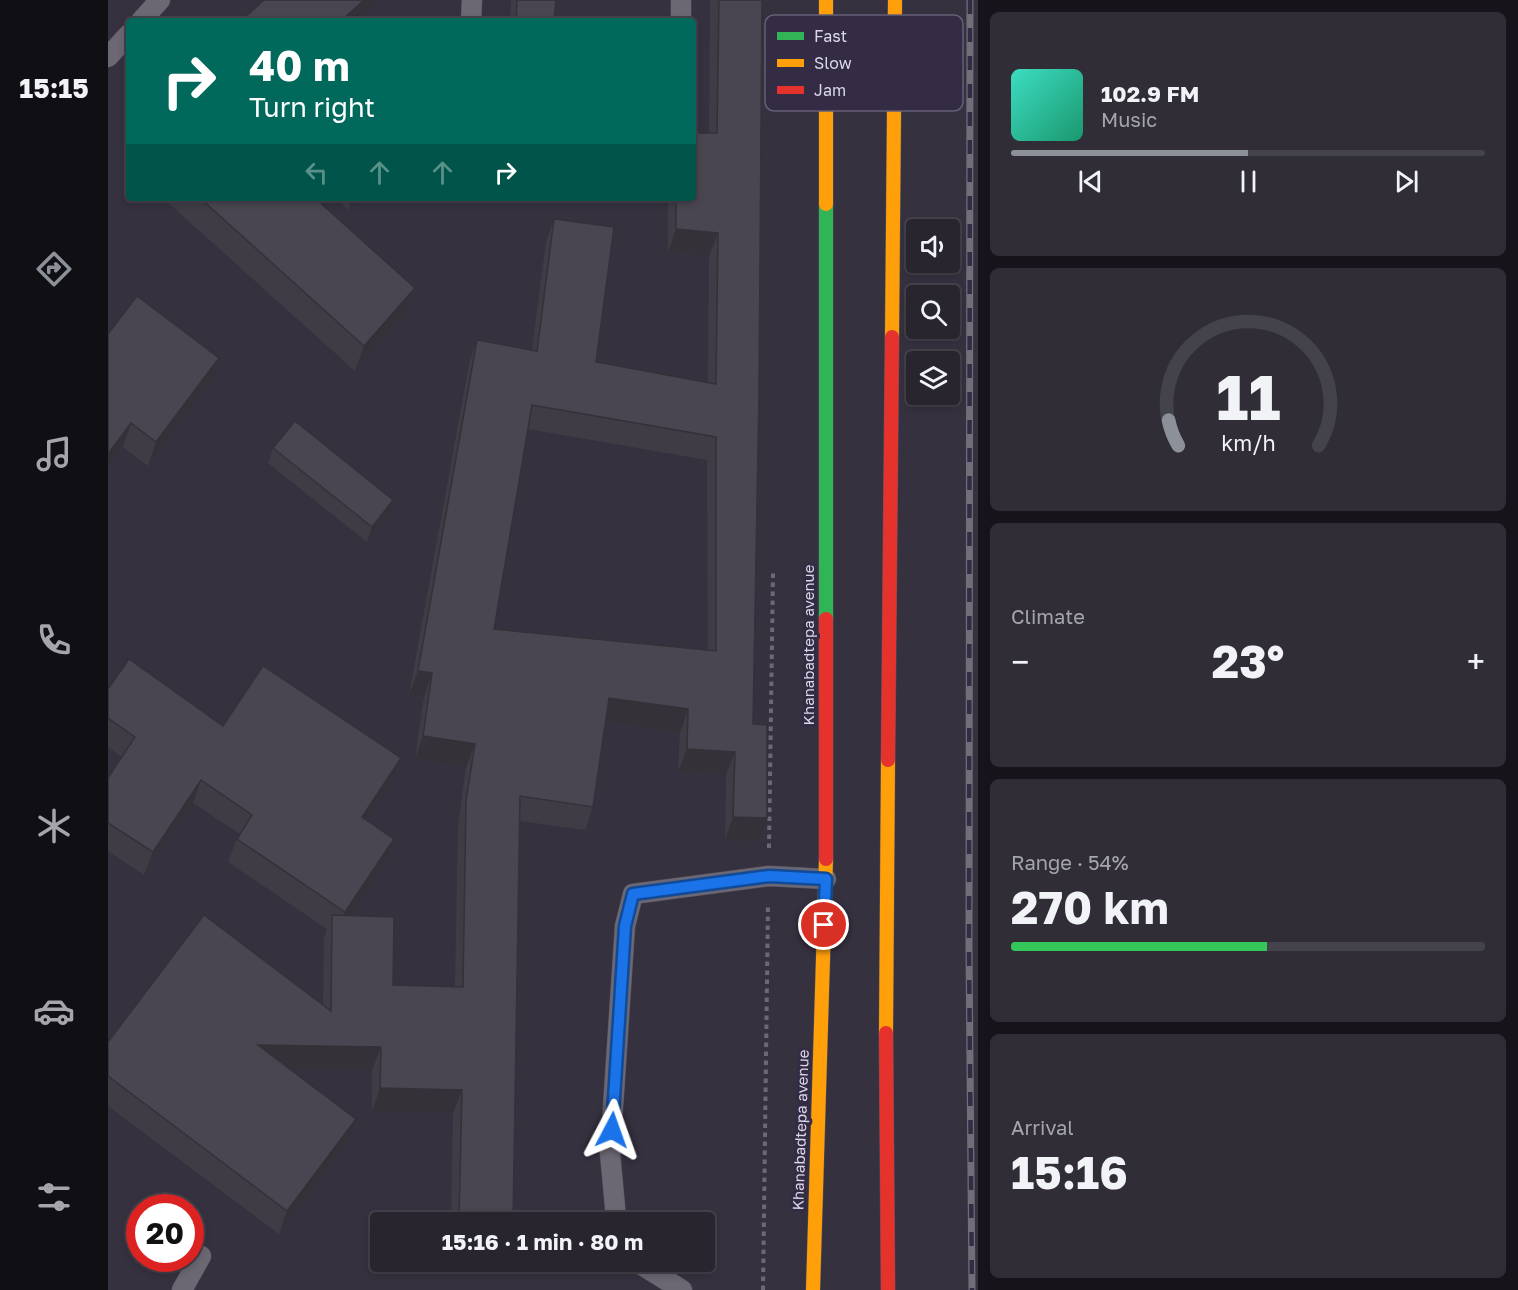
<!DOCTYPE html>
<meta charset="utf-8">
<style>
body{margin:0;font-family:"Golos Text",sans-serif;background:#302d37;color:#f1f3f6;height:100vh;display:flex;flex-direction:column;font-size:22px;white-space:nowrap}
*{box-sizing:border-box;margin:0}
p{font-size:20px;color:#a5a5aa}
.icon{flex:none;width:33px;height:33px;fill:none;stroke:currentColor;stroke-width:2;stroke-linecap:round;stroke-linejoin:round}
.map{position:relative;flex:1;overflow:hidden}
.side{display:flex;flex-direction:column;gap:12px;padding:12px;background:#16141a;width:540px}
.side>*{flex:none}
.banner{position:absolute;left:18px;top:18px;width:570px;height:183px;border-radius:6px;box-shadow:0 3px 9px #0003,0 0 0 2px #44424b;background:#00695c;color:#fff;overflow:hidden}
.tools{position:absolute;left:798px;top:219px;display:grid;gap:12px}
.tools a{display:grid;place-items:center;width:54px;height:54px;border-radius:6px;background:#28252f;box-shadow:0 3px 9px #0003,0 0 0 2px #44424b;font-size:30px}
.speed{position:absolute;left:18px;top:1194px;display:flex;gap:12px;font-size:30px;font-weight:700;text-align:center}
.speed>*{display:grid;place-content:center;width:78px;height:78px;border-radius:50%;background:#28252f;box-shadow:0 3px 9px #0003,0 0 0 2px #44424b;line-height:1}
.speed .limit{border:9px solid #d22;background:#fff;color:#111}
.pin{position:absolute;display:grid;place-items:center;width:51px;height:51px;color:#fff;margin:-26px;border:3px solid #fff;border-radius:50%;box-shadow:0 2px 6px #0007}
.me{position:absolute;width:66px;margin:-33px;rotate:4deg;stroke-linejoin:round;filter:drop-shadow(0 0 4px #0008)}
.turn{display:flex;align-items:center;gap:21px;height:126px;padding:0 24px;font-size:27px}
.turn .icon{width:78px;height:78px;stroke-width:2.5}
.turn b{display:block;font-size:42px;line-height:51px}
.lanes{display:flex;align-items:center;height:57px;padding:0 24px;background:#0003;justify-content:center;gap:30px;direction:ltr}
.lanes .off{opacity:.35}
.big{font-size:45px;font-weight:700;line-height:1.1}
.side .tile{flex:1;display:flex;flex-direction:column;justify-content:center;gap:9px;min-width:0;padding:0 21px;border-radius:9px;background:#302d37}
.side .dial{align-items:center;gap:0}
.dial svg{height:156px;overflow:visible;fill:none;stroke:#44424b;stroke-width:7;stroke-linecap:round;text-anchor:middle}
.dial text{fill:#f1f3f6;stroke:none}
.song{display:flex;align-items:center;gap:18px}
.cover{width:72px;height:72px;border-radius:9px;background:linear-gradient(135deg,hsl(170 70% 55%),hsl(160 70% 35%))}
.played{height:6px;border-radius:3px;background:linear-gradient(90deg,#8c9099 50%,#44424b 50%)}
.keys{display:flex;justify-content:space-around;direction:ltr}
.heat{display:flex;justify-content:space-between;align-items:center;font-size:33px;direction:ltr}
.charge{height:9px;border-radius:4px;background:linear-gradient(90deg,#34c759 54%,#44424b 0)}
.trip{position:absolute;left:262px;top:1212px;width:345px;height:60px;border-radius:6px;background:#28252f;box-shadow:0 3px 9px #0003,0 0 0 2px #44424b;font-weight:700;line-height:60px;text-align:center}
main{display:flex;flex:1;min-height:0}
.dock{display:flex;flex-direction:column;width:108px;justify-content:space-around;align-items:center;background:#100f13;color:#a5a5aa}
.dock .icon{width:42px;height:42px}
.dock .selected{color:#8c9099}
.dock b{font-size:27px;color:#f1f3f6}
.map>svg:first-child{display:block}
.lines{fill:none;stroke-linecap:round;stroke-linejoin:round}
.lane-casing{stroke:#54505c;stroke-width:21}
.fast-casing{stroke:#54505c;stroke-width:15}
.slow-casing{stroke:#54505c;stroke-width:15}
.jam-casing{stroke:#54505c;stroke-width:15}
.path{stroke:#6d6974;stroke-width:4;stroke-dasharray:4.5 4.5;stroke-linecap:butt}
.lane{stroke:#6b6773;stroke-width:20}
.fast{stroke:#30b455;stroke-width:14}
.slow{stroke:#ff9f0a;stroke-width:14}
.jam{stroke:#e5322d;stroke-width:14}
.rail-casing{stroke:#726e79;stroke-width:7}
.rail{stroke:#342b45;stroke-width:4.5;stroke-dasharray:14;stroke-linecap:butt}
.wall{fill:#403c46;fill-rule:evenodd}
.shaded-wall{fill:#343139}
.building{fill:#4a4651;stroke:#343139;stroke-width:1.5;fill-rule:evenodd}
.route-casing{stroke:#114b97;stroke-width:15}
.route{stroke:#1a73e8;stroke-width:10}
.labels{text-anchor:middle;stroke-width:6;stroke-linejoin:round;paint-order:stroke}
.street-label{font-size:15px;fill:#dbd7e7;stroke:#342b45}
.key{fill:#342b45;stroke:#665f76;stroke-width:1.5}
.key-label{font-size:16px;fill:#dbd7e7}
</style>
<main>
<nav class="dock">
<b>15:15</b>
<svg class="icon selected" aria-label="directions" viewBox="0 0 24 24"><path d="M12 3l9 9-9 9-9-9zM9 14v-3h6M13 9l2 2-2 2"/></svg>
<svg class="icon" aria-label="music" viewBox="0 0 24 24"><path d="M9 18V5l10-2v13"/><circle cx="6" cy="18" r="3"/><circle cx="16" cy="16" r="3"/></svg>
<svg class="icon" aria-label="phone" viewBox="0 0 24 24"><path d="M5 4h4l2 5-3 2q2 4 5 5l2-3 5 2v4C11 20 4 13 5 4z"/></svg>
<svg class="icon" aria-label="climate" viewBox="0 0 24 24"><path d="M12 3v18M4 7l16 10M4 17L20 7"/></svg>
<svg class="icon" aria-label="car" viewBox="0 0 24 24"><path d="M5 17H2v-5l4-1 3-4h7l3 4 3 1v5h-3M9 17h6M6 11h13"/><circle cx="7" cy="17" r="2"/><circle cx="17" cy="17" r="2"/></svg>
<svg class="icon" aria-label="filters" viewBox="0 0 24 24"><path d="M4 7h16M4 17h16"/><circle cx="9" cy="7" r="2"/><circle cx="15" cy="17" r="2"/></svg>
</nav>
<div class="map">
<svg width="870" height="1290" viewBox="0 0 870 1290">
<rect width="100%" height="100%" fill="#36313f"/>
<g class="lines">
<g class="lane-casing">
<path id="lane" d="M 573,0 L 573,21
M 33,21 L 52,0
M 363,21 L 364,0
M 0,57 L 21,34
M 510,1222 L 508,1218 L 502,1153 L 517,926 L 525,894 L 661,876 L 718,879
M 529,1262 L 574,1290
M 74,1290 L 93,1256"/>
</g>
<g class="fast-casing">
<path id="fast" d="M 718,204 L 718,619"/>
</g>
<g class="slow-casing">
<path id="slow" d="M 718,0 L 718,204
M 784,337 L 787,0
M 778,1033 L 780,760
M 705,1290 L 718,859"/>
</g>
<g class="jam-casing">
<path id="jam" d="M 718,619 L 718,859
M 780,760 L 784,337
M 778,1033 L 780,1290"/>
</g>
<path class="path" d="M 661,848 L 665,573
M 655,1290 L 660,904"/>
<use href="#lane" class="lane"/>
<use href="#fast" class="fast"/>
<use href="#slow" class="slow"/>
<use href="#jam" class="jam"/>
<g class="rail-casing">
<path id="rail" d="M 862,0 L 861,950 L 864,1290"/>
</g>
<use href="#rail" class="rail"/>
</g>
<path class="wall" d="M 403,0 L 448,0 L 446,21 L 402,21 Z
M 602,0 L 654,0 L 645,724 L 651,842 L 617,840 L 618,775 L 570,772 L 572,733 L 498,722 L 485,807 L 477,830 L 412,821 L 405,1222 L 343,1222 L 345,1113 L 264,1112 L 264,1070 L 182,1068 L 240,1142 L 171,1234 L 0,1106 L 0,1042 L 215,1005 L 216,938 L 219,929 L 120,862 L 129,839 L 132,834 L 85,803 L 36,875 L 0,851 L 0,778 L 14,757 L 0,747 L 0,689 L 115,726 L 293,758 L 284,781 L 258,820 L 286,839 L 278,862 L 242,915 L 285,985 L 347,987 L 350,825 L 358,767 L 307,759 L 316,697 L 301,695 L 361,364 L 369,340 L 424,350 L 438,242 L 446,219 L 488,362 L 600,382 L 601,256 L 560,252 L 560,198 L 585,198 L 601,133 ZM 420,429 L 599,460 L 600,650 L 386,629 Z
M 55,198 L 207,198 L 307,288 L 298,313 L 247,371 Z
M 229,198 L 254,198 L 240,210 Z
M 0,334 L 111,358 L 103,381 L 40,466 L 15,447 L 0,466 Z
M 165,448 L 285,500 L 280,515 L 259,542 L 160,463 Z"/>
<path class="shaded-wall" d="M 256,0 L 271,0 L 248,21 L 233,21 Z
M 245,198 L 254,198 L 240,210 Z
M 568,229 L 610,233 L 601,256 L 560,252 Z
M 307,288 L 298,313 L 247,371 L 256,346 Z
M 111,358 L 103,381 L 40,466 L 48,442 Z
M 23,423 L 15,447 L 0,466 L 0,454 Z
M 285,500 L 280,515 L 259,542 L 264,527 Z
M 310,671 L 324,673 L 316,697 L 301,695 Z
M 501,698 L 580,709 L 572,733 L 493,721 Z
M 315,736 L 367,744 L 358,767 L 307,759 Z
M 579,749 L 627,752 L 618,775 L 570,772 Z
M 293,758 L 284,781 L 245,840 L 254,817 Z
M 93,780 L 85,803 L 36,875 L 45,852 Z
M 625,817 L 659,818 L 651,842 L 617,840 Z
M 286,839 L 278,862 L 229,935 L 237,912 Z
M 150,1045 L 273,1047 L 264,1070 L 142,1068 Z
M 272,1088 L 354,1090 L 345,1113 L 264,1112 Z
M 248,1119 L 240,1142 L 171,1234 L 179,1211 Z
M 345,1262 L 399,1262 L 396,1269 L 342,1268 Z"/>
<path class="building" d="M 156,0 L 256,0 L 233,21 L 133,21 Z
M 409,0 L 448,0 L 446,21 L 408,21 Z
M 611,0 L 654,0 L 651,392 L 645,724 L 659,725 L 659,818 L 625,817 L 627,752 L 579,749 L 580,709 L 501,698 L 485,807 L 412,796 L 405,1222 L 351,1222 L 354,1090 L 272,1088 L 273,1047 L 150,1045 L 248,1119 L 179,1211 L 0,1076 L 0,1042 L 96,915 L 223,1011 L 224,915 L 286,917 L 285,985 L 355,987 L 358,801 L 367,744 L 315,736 L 324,673 L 310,671 L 369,340 L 429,351 L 446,219 L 506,227 L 488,362 L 608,384 L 610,233 L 568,229 L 568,198 L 585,198 L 585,133 L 609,133 ZM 424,405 L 608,437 L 608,651 L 386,629 Z
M 92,198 L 207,198 L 307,288 L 256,346 Z
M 29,296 L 111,358 L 48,442 L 23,423 L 0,454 L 0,334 Z
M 187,421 L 285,500 L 264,527 L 165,448 Z
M 21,659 L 115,726 L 155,666 L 293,758 L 254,817 L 286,839 L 237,912 L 129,839 L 144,815 L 93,780 L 45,852 L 0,823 L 0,778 L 27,737 L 0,718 L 0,689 Z"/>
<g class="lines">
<g class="route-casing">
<path id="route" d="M 504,1130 L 517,926 L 525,894 L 661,876 L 718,879 L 716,925"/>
</g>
<use href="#route" class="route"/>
</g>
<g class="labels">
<g class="street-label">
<text transform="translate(701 645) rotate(-90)" y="5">Khanabadtepa avenue</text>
<text transform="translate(693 1130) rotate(-88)" y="5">Khanabadtepa avenue</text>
</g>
</g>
<rect x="657" y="15" width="198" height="96" rx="9" class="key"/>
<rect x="669" y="32" width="27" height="8" fill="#30b455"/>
<rect x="669" y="59" width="27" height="8" fill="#ff9f0a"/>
<rect x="669" y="86" width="27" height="8" fill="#e5322d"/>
<g class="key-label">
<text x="706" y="42">Fast</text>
<text x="706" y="69">Slow</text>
<text x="706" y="96">Jam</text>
</g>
</svg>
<div class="tools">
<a><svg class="icon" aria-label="sound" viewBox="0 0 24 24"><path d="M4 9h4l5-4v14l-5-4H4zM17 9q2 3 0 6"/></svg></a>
<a><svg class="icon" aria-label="search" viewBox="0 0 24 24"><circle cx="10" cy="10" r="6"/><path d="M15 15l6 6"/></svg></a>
<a><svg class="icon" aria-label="layers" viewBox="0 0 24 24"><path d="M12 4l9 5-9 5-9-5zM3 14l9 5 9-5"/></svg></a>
</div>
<div class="speed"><div class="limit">20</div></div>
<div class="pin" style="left:716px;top:925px;background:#d93025"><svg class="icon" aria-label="arrive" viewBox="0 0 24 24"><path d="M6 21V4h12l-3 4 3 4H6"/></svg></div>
<svg class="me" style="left:504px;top:1130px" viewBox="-20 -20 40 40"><path d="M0-17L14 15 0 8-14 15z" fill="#1a73e8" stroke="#fff" stroke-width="4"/></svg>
<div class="trip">15:16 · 1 min · 80 m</div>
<div class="banner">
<div class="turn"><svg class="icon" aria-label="right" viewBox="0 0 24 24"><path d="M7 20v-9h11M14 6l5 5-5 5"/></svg><div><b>40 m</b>Turn right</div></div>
<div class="lanes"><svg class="icon off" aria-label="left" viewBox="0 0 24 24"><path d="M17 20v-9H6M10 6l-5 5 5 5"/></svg><svg class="icon off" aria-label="ahead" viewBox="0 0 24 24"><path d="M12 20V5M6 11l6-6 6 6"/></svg><svg class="icon off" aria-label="ahead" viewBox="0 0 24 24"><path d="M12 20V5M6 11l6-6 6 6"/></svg><svg class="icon" aria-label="right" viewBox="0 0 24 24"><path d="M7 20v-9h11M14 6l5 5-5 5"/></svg></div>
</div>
</div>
<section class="side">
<div class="tile">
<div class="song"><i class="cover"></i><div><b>102.9 FM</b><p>Music</p></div></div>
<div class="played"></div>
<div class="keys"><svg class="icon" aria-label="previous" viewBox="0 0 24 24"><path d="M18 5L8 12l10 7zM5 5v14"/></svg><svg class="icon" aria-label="pause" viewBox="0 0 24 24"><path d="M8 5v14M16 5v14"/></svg><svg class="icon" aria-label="next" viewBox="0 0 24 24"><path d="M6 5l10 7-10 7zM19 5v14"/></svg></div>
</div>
<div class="tile dial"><svg viewBox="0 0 100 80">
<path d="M14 69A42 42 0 1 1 86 69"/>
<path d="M14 69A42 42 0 0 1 9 56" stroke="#8c9099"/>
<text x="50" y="56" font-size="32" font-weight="700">11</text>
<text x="50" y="72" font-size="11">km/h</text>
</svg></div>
<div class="tile"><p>Climate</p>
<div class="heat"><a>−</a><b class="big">23°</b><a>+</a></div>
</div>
<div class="tile"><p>Range · 54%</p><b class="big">270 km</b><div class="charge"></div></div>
<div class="tile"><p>Arrival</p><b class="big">15:16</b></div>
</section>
</main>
